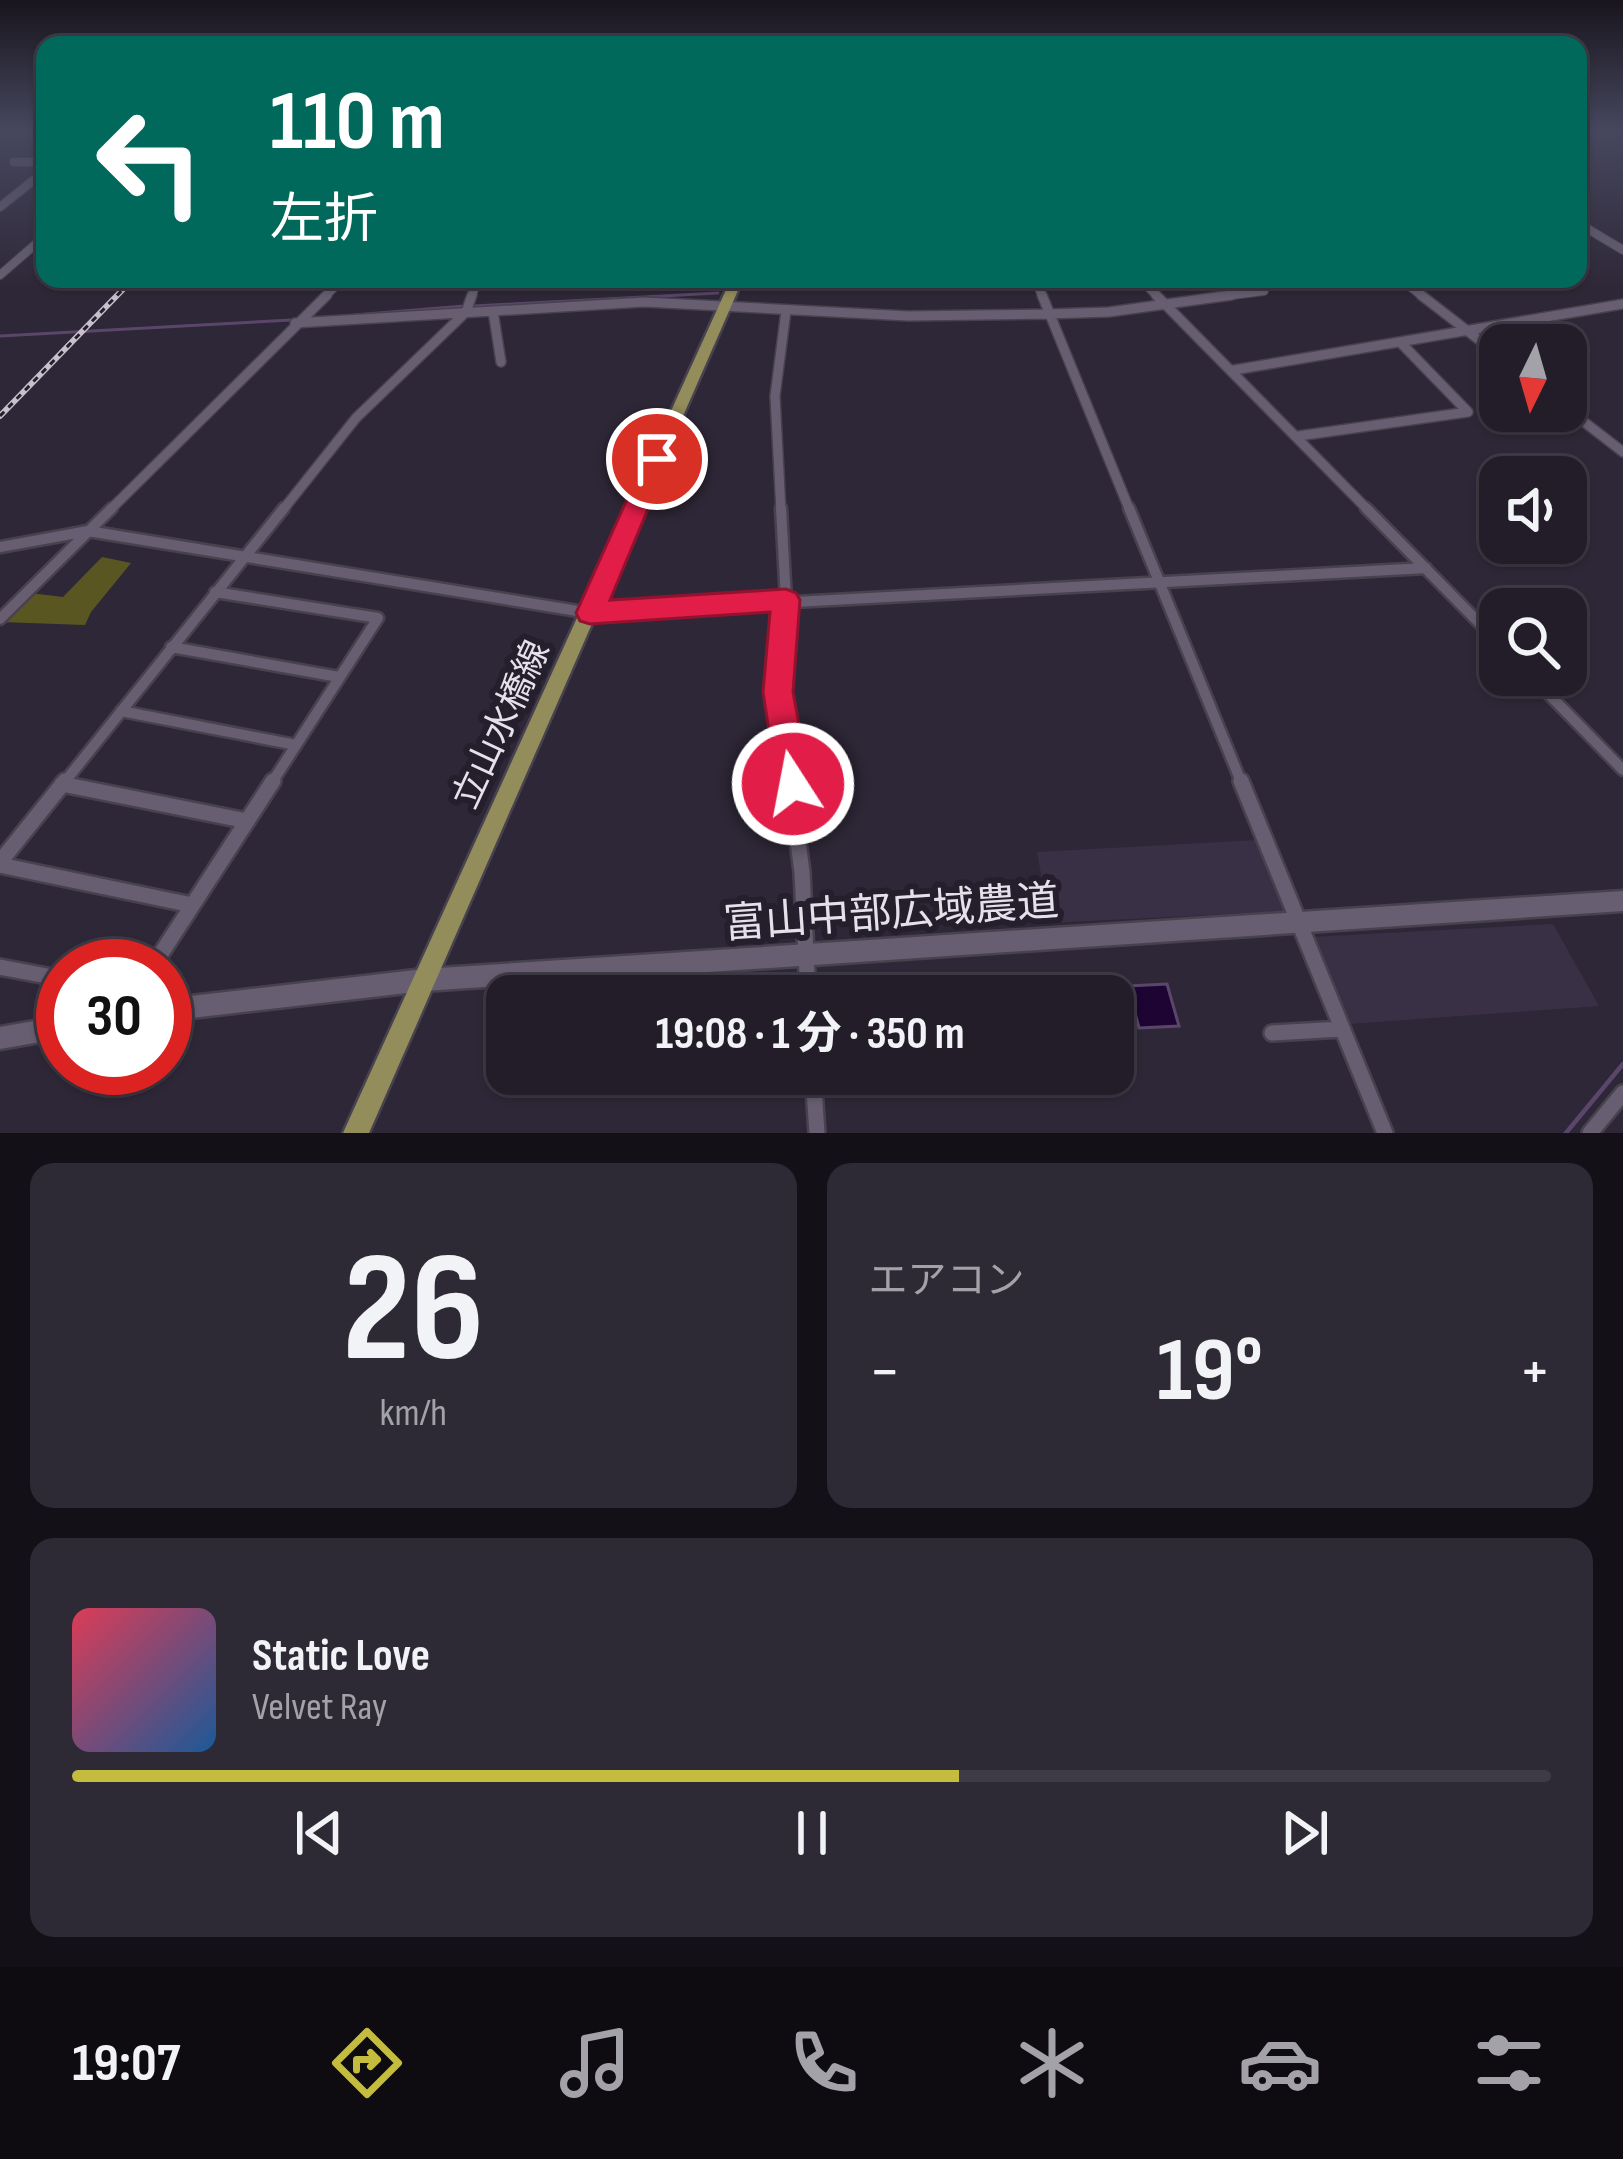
<!DOCTYPE html>
<html lang="ja">
<meta charset="utf-8">
<style>
body{margin:0;font-family:"Sofia Sans Condensed","Noto Sans JP",sans-serif;background:#2e2a35;color:#f1f3f6;height:100vh;display:flex;flex-direction:column;font-size:45px;white-space:nowrap}
*{box-sizing:border-box;margin:0}
p{font-size:39px;color:#a2a2a8}
.icon{flex:none;width:66px;height:66px;fill:none;stroke:currentColor;stroke-width:2;stroke-linecap:round;stroke-linejoin:round}
.map{position:relative;height:1133px;overflow:hidden}
.panel{display:flex;flex-direction:column;gap:30px;padding:30px;background:#131017;flex:1}
.panel>*{flex:none}
.banner{position:absolute;left:36px;top:36px;width:1551px;height:252px;border-radius:24px;box-shadow:0 3px 9px #0004,0 0 0 3px #3f3b46;background:#00695c;color:#fff;overflow:hidden}
.needle{width:78px;rotate:185deg}
.controls{position:absolute;left:1479px;top:324px;display:grid;gap:24px}
.controls a{display:grid;place-items:center;width:108px;height:108px;border-radius:24px;background:#221d29;box-shadow:0 3px 9px #0004,0 0 0 3px #3f3b46;font-size:60px}
.speed{position:absolute;left:36px;top:939px;display:flex;gap:24px;font-size:60px;font-weight:700;text-align:center}
.speed>*{display:grid;place-content:center;width:156px;height:156px;border-radius:50%;background:#221d29;box-shadow:0 3px 9px #0004,0 0 0 3px #3f3b46;line-height:1}
.speed .limit{border:18px solid #d22;background:#fff;color:#111}
.pin{position:absolute;display:grid;place-items:center;width:102px;height:102px;color:#fff;margin:-51px;border:6px solid #fff;border-radius:50%;box-shadow:0 3px 12px #0007}
.me{position:absolute;width:132px;margin:-66px;rotate:349deg;stroke-linejoin:round;filter:drop-shadow(0 0 9px #0008)}
.turn{display:flex;align-items:center;gap:42px;height:252px;padding:0 36px;font-size:54px}
.turn .icon{width:156px;height:156px;stroke-width:2.5}
.turn b{display:block;font-size:84px;line-height:102px}
.big{font-size:90px;font-weight:700;line-height:1.1}
.panel .card{flex:1;display:flex;flex-direction:column;justify-content:center;gap:18px;min-width:0;padding:0 42px;border-radius:24px;background:#2e2a35}
.panel .dial{align-items:center;gap:0}
.dial b{font-size:156px;line-height:1}
.song{display:flex;align-items:center;gap:36px}
.cover{width:144px;height:144px;border-radius:18px;background:linear-gradient(135deg,hsl(350 70% 55%),hsl(210 70% 35%))}
.played{height:12px;border-radius:6px;background:linear-gradient(90deg,#c4bc3e 60%,#3f3b46 60%)}
.keys{display:flex;justify-content:space-around;direction:ltr}
.heat{display:flex;justify-content:space-between;align-items:center;font-size:66px;direction:ltr}
.panel .tiles{flex:1;display:grid;gap:30px;grid-template-columns:1fr 1fr}
.card:last-child{grid-column:span 2}
.trip{position:absolute;left:486px;top:975px;width:648px;height:120px;border-radius:24px;background:#221d29;box-shadow:0 3px 9px #0004,0 0 0 3px #3f3b46;font-weight:700;line-height:120px;text-align:center}
.tab-bar{display:flex;height:192px;justify-content:space-around;align-items:center;background:#0e0c10;color:#a2a2a8}
.tab-bar .icon{width:84px;height:84px}
.tab-bar .on{color:#c4bc3e}
.tab-bar b{font-size:54px;color:#f1f3f6}
.map>svg:first-child{display:block}
.built{fill:#3a3045}
.green{fill:#595621}
.water{fill:#1e0433;stroke:#5a466a;stroke-width:3}
.lines{fill:none;stroke-linecap:round;stroke-linejoin:round}
.stream-far1{stroke:#5a466a;stroke-width:3}
.stream{stroke:#5a466a;stroke-width:4.5}
.street-far3-casing{stroke:#48424f;stroke-width:10}
.street-far2-casing{stroke:#48424f;stroke-width:12}
.street-far1-casing{stroke:#48424f;stroke-width:15}
.street-casing{stroke:#48424f;stroke-width:20}
.secondary-casing{stroke:#48424f;stroke-width:5}
.primary-casing{stroke:#48424f;stroke-width:5}
.street-far3{stroke:#675f71;stroke-width:8}
.street-far2{stroke:#675f71;stroke-width:9}
.street-far1{stroke:#675f71;stroke-width:10}
.street{stroke:#675f71;stroke-width:15}
.secondary{fill:#675f71;fill-rule:evenodd}
.primary{fill:#938d5b;fill-rule:evenodd}
.rail-casing{stroke:#c5c0cb;stroke-width:6}
.rail{stroke:#241e2d;stroke-width:3;stroke-dasharray:6;stroke-linecap:butt}
.route{fill:#e11d48;stroke:#92132f;stroke-width:3}
.labels{text-anchor:middle;stroke-width:12;stroke-linejoin:round;paint-order:stroke}
.street-label{font-size:36px;fill:#e5e1eb;stroke:#241e2d}
.near-street-label{font-size:42px;fill:#e5e1eb;stroke:#241e2d}
</style>
<div class="map">
<svg width="1623" height="1133" viewBox="0 0 1623 1133">
<rect width="100%" height="100%" fill="#2e2737"/>
<path class="built" d="M 1258,840 L 1287,911 L 1050,923 L 1037,852 Z
M 1553,924 L 1599,1006 L 1349,1024 L 1312,937 Z"/>
<path class="green" d="M 102,557 L 131,563 L 91,612 L 85,625 L 1,622 L 30,593 L 63,597 Z"/>
<path class="water" d="M 1167,984 L 1179,1026 L 1139,1028 L 1128,986 Z"/>
<g class="lines">
<path class="stream-far1" d="M 474,306 L 718,293
M 354,315 L 464,306
M 0,336 L 291,320"/>
<path class="stream" d="M 1566,1133 L 1623,1064"/>
<g class="street-far3-casing">
<path id="street-far3" d="M 14,162 L 45,162
M 0,207 L 45,171
M 1578,223 L 1623,250
M 0,275 L 45,236
M 1035,279 L 1043,298
M 1140,279 L 1159,298
M 1400,279 L 1425,298
M 323,298 L 343,279
M 471,298 L 478,279
M 1210,298 L 1264,291"/>
</g>
<g class="street-far2-casing">
<path id="street-far2" d="M 1042,295 L 1130,511
M 1156,295 L 1369,511
M 1421,295 L 1500,356
M 493,311 L 501,362
M 295,323 L 644,302 L 908,316 L 1049,314 L 1109,312 L 1232,295
M 1234,370 L 1623,304
M 1566,408 L 1623,452
M 1298,436 L 1468,412 L 1401,343
M 109,511 L 327,295
M 282,511 L 356,418 L 466,312 L 472,295
M 781,511 L 775,396 L 786,311"/>
</g>
<g class="street-far1-casing">
<path id="street-far1" d="M 781,508 L 786,600 L 778,692 L 790,784
M 1129,508 L 1242,784
M 1366,508 L 1500,644
M 0,547 L 88,531 L 590,613 L 1426,568
M 215,592 L 378,618 L 271,784
M 0,619 L 112,508
M 171,647 L 339,677
M 1530,675 L 1623,770
M 121,711 L 296,745
M 63,784 L 284,508"/>
</g>
<g class="street-casing">
<path id="street" d="M 790,781 L 802,872 L 808,996
M 1241,781 L 1385,1133
M 62,784 L 247,821
M 0,862 L 65,781
M 0,865 L 192,905
M 153,966 L 273,781
M 0,967 L 63,979
M 1272,1033 L 1342,1029
M 813,1074 L 817,1133
M 1590,1133 L 1623,1093"/>
</g>
<g class="secondary-casing">
<path id="secondary" d="M 1623,891 L 1623,911 L 424,991 L 165,1021 L 165,999 L 424,969 Z
M 63,1016 L 63,1038 L 0,1049 L 0,1027 Z"/>
</g>
<g class="primary-casing">
<path id="primary" d="M 731,279 L 743,279 L 369,1133 L 343,1133 Z"/>
</g>
<use href="#street-far3" class="street-far3"/>
<use href="#street-far2" class="street-far2"/>
<use href="#street-far1" class="street-far1"/>
<use href="#street" class="street"/>
<use href="#secondary" class="secondary"/>
<use href="#primary" class="primary"/>
<g class="rail-casing">
<path id="rail" d="M 0,416 L 133,279"/>
</g>
<use href="#rail" class="rail"/>
</g>
<linearGradient id="sky" x2="0" y2="1"><stop stop-color="#19151e"/><stop offset="0.45" stop-color="#46475e"/><stop offset="1" stop-color="#46475e" stop-opacity="0"/></linearGradient>
<rect width="1623" height="290" fill="url(#sky)"/>
<path class="route" d="M 657,450 L 669,459 L 610,600 L 786,589 L 796,593 L 800,600 L 793,692 L 810,784 L 805,795 L 793,799 L 781,795 L 777,784 L 763,692 L 770,612 L 590,624 L 580,621 L 576,613 L 645,459 Z"/>
<g class="labels">
<g class="street-label">
<text transform="translate(500 724) rotate(-65)" y="13">立山水橋線</text>
</g>
<g class="near-street-label">
<text transform="translate(891 911) rotate(-4)" y="15">富山中部広域農道</text>
</g>
</g>
</svg>
<div class="controls">
<a><svg class="needle" viewBox="-14 -14 28 28"><path d="M0-13l5 13h-10z" fill="#e53935"/><path d="M0 13l5-13h-10z" fill="#a2a2a8"/></svg></a>
<a><svg class="icon" aria-label="sound" viewBox="0 0 24 24"><path d="M4 9h4l5-4v14l-5-4H4zM17 9q2 3 0 6"/></svg></a>
<a><svg class="icon" aria-label="search" viewBox="0 0 24 24"><circle cx="10" cy="10" r="6"/><path d="M15 15l6 6"/></svg></a>
</div>
<div class="speed"><div class="limit">30</div></div>
<div class="pin" style="left:657px;top:459px;background:#d93025"><svg class="icon" aria-label="arrive" viewBox="0 0 24 24"><path d="M6 21V4h12l-3 4 3 4H6"/></svg></div>
<svg class="me" style="left:793px;top:784px" viewBox="-20 -20 40 40"><circle r="17" fill="#e11d48" stroke="#fff" stroke-width="3"/><path d="M0-11L8 9 0 5-8 9z" fill="#fff"/></svg>
<div class="trip">19:08 · 1 分 · 350 m</div>
<div class="banner">
<div class="turn"><svg class="icon" aria-label="left" viewBox="0 0 24 24"><path d="M17 20v-9H6M10 6l-5 5 5 5"/></svg><div><b>110 m</b>左折</div></div>
</div>
</div>
<section class="panel">
<div class="tiles">
<div class="card dial"><b>26</b><p>km/h</p></div>
<div class="card"><p>エアコン</p>
<div class="heat"><a>−</a><b class="big">19°</b><a>+</a></div>
</div>
<div class="card">
<div class="song"><i class="cover"></i><div><b>Static Love</b><p>Velvet Ray</p></div></div>
<div class="played"></div>
<div class="keys"><svg class="icon" aria-label="previous" viewBox="0 0 24 24"><path d="M18 5L8 12l10 7zM5 5v14"/></svg><svg class="icon" aria-label="pause" viewBox="0 0 24 24"><path d="M8 5v14M16 5v14"/></svg><svg class="icon" aria-label="next" viewBox="0 0 24 24"><path d="M6 5l10 7-10 7zM19 5v14"/></svg></div>
</div>
</div>
</section>
<nav class="tab-bar">
<b>19:07</b>
<svg class="icon on" aria-label="directions" viewBox="0 0 24 24"><path d="M12 3l9 9-9 9-9-9zM9 14v-3h6M13 9l2 2-2 2"/></svg>
<svg class="icon" aria-label="music" viewBox="0 0 24 24"><path d="M9 18V5l10-2v13"/><circle cx="6" cy="18" r="3"/><circle cx="16" cy="16" r="3"/></svg>
<svg class="icon" aria-label="phone" viewBox="0 0 24 24"><path d="M5 4h4l2 5-3 2q2 4 5 5l2-3 5 2v4C11 20 4 13 5 4z"/></svg>
<svg class="icon" aria-label="climate" viewBox="0 0 24 24"><path d="M12 3v18M4 7l16 10M4 17L20 7"/></svg>
<svg class="icon" aria-label="car" viewBox="0 0 24 24"><path d="M5 17H2v-5l4-1 3-4h7l3 4 3 1v5h-3M9 17h6M6 11h13"/><circle cx="7" cy="17" r="2"/><circle cx="17" cy="17" r="2"/></svg>
<svg class="icon" aria-label="filters" viewBox="0 0 24 24"><path d="M4 7h16M4 17h16"/><circle cx="9" cy="7" r="2"/><circle cx="15" cy="17" r="2"/></svg>
</nav>
